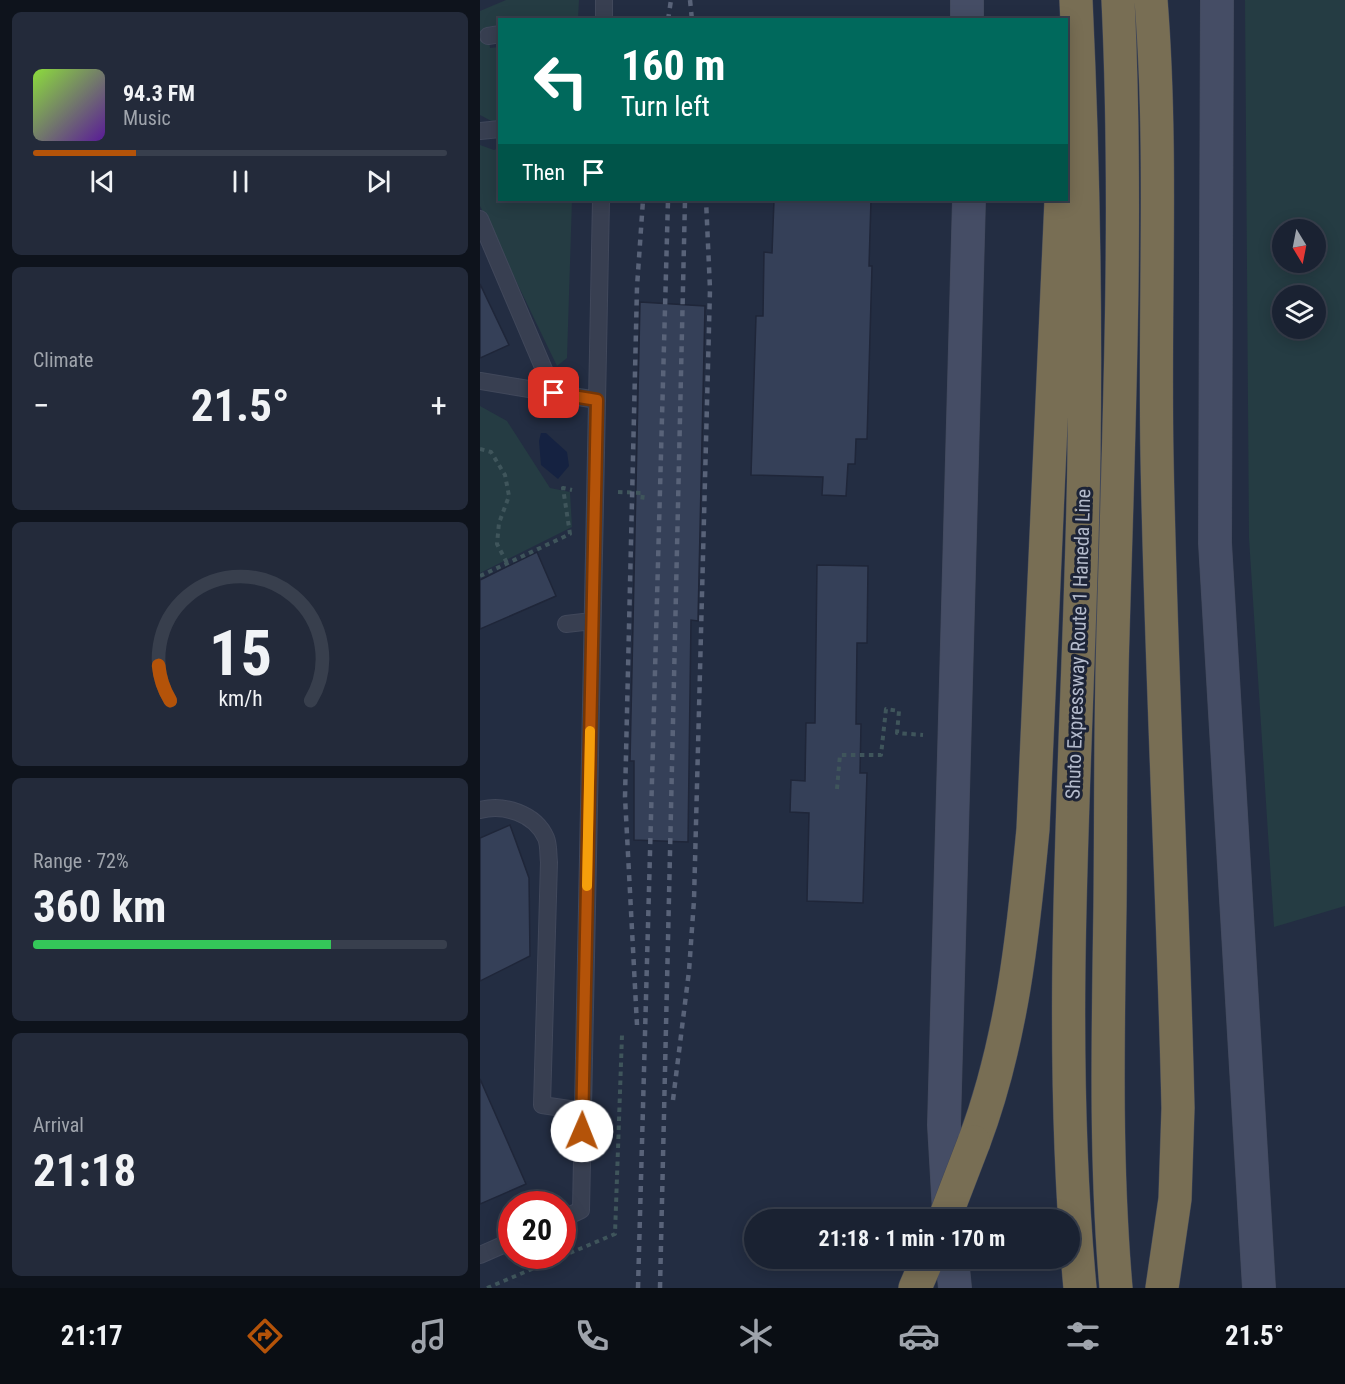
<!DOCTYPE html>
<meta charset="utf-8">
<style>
body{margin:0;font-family:"Roboto Condensed",sans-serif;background:#232a3a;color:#f1f3f6;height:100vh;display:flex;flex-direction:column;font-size:22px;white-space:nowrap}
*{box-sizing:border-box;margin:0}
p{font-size:20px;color:#9fa4ac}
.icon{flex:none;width:33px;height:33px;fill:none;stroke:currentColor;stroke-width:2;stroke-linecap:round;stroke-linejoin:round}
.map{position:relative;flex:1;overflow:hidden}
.sheet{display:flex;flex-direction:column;gap:12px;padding:12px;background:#0e131c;width:480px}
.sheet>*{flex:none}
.hud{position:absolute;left:18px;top:18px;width:570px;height:183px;border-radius:0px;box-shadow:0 3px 15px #0003,0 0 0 2px #383f4d;background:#00695c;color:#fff;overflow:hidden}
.needle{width:39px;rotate:170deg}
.fabs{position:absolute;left:792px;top:219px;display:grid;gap:12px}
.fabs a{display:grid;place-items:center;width:54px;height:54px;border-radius:50%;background:#1a2232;box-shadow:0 3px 15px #0003,0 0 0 2px #383f4d;font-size:30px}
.speed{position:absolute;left:18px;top:1191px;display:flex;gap:12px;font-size:30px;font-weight:700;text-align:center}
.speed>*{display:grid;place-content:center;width:78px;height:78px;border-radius:50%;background:#1a2232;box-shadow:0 3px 15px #0003,0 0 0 2px #383f4d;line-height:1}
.speed .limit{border:9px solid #d22;background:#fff;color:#111}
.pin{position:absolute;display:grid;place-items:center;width:51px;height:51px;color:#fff;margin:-26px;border-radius:12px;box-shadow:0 3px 9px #0006}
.me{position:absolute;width:66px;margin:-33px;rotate:1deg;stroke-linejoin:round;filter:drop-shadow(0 0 4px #0008)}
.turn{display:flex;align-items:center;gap:21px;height:126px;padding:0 24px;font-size:27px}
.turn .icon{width:78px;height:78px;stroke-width:2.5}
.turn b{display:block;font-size:42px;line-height:51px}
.then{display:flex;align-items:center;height:57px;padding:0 24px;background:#0003;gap:12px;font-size:22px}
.big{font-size:45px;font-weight:700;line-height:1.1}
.sheet .tile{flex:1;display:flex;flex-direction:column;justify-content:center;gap:9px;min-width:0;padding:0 21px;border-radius:9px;background:#232a3a}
.sheet .dial{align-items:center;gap:0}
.dial svg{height:156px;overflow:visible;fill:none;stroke:#383f4d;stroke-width:7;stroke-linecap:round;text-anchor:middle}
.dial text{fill:#f1f3f6;stroke:none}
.song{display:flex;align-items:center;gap:18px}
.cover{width:72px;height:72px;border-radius:9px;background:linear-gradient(135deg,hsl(90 70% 55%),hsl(270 70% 35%))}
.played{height:6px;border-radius:3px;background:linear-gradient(90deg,#b45309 25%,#383f4d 25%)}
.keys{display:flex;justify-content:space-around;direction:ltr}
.heat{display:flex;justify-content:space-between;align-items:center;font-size:33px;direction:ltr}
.charge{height:9px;border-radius:4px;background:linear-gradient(90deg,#34c759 72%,#383f4d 0)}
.trip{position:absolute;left:264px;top:1209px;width:336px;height:60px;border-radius:30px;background:#1a2232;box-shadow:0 3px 15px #0003,0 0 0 2px #383f4d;font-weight:700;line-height:60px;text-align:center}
.tab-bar{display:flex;height:96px;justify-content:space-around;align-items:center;background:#0a0e14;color:#9fa4ac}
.tab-bar .icon{width:42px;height:42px}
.tab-bar .selected{color:#b45309}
.tab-bar b{font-size:27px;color:#f1f3f6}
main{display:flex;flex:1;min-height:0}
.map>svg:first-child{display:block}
.green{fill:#253c43;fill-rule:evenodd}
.water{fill:#152241}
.building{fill:#354058;stroke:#1f2639;stroke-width:1.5}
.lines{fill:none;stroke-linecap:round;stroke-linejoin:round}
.lane-casing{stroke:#41485b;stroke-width:18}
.secondary-casing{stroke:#41485b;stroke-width:34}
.highway-casing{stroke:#404759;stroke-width:34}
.path{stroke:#3f555b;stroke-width:4;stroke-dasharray:4.5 4.5;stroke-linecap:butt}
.lane{stroke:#383f51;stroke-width:16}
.secondary{stroke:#454d65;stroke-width:33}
.highway{stroke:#786e54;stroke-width:33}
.rail{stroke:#596379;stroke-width:4.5;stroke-dasharray:6 6;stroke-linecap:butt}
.highway-bridge-casing{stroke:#404759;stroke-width:34;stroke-linecap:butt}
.highway-bridge{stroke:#786e54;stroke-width:33}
.route-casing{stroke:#753606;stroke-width:15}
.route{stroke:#b45309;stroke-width:10}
.slow{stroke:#f59e0b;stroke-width:10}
.labels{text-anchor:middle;stroke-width:6;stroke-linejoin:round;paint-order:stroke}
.street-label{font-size:20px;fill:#b4bbcc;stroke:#1d2437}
</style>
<main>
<section class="sheet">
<div class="tile">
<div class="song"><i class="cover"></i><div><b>94.3 FM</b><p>Music</p></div></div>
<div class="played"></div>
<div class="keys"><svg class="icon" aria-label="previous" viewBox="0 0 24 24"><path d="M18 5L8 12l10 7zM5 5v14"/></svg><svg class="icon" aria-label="pause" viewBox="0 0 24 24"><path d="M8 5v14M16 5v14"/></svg><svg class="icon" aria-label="next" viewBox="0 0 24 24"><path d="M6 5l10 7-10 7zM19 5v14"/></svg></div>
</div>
<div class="tile"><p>Climate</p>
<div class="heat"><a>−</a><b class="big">21.5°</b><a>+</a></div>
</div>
<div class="tile dial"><svg viewBox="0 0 100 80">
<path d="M14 69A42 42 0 1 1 86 69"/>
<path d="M14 69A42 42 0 0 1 8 51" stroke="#b45309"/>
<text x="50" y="56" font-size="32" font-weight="700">15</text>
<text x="50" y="72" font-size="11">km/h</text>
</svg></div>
<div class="tile"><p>Range · 72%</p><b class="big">360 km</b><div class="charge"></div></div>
<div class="tile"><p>Arrival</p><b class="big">21:18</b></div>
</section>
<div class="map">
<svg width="865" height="1288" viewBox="0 0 865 1288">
<rect width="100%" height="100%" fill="#232d42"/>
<path class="green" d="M 26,0 L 99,0 L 98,19 L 20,20 L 19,25 L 7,27 L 10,48 L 19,47 L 19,125 L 0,115 L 0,11 Z
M 765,0 L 865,0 L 865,906 L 794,927 L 769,538 ZM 802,230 L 836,230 L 836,262 L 802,262 ZM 802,296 L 836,296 L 836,328 L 802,328 Z
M 0,145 L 14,150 L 19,148 L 20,200 L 92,200 L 87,358 L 77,366 L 0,206 Z
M 0,406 L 27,421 L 70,488 L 90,492 L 92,527 L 0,573 Z"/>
<path class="water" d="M 61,433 L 66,433 L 87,452 L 89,466 L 78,479 L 61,465 L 59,441 Z"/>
<path class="building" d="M 294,200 L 391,200 L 389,266 L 392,266 L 387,439 L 376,439 L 375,464 L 368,464 L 366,496 L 342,495 L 343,477 L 271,475 L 276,316 L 283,316 L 284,252 L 292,253 Z
M 0,284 L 29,345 L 0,358 Z
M 160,302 L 225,306 L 218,621 L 211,620 L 208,842 L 154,840 L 154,761 L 150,761 Z
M 57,552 L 76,596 L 0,629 L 0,580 Z
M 337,565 L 388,566 L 387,643 L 377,643 L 376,724 L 381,724 L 380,773 L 387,773 L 383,903 L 327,901 L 329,813 L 310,812 L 311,780 L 325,781 L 326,723 L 335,723 Z
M 30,825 L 49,878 L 50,956 L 0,981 L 0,838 Z
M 0,1079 L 46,1184 L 0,1204 Z"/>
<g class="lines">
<g class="lane-casing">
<path id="lane" d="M 124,20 L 124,0
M 8,36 L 20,34
M 0,131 L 20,129
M 0,219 L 74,393
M 0,381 L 117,400
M 86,624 L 112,621
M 0,810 C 24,804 55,813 66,838 C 69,845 68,855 69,862 L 62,1105 L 103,1111
M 82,1219 L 101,1210 L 121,200
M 0,1255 L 32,1241"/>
</g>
<g class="secondary-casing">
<path id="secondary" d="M 487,0 L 487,20
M 737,0 L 735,543 L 779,1288
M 469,1212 L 464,1125 L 489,200
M 472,1258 L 475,1288"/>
</g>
<g class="highway-casing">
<path id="highway" d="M 596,0 C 603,151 606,302 604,453 C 600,731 574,1010 600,1288
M 671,0 C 683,152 674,304 677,456 C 681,674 693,891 698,1108 L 695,1199 L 682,1288
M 494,1142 C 532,1041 543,936 553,829 L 581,200
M 435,1288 L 448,1258
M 636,1288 C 625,1161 628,1034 630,906 C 631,816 630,725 633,634 C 639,423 648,211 638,0"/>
</g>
<path class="path" d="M 0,449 L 11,452 L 25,475 L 29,496 L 19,523 L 17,544 L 27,563
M 138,492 L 163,493 L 162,502
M 0,576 L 90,534 L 83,488 L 92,490
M 357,789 L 360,755 L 401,755 L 406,709 L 419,711 L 417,733 L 443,735
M 7,1288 L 135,1234 L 142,1035"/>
<use href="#lane" class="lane"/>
<use href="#secondary" class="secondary"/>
<use href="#highway" class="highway"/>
<path class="rail" d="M 210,0 L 212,20
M 188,20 L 191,0
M 157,1025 L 145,797 L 157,287 L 163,200
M 193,1100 L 209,971 L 214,900 L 230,289 L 226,200
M 158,1288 L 188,200
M 180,1288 L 205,200"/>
<g class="highway-bridge-casing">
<path id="highway-bridge" d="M 464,1220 L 494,1142"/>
</g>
<use href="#highway-bridge" class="highway-bridge"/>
</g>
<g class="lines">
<g class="route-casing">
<path id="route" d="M 74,393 L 117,400 L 102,1131"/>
</g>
<use href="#route" class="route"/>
<path class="slow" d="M 107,886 L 110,731"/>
</g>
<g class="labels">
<g class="street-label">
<text transform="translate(598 644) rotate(-88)" y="7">Shuto Expressway Route 1 Haneda Line</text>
</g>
</g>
</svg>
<div class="fabs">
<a><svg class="needle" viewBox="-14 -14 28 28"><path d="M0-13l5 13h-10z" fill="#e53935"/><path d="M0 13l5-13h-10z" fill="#9fa4ac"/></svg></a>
<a><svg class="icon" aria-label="layers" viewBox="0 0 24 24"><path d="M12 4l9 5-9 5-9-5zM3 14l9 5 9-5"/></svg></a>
</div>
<div class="speed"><div class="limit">20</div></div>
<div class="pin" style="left:74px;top:393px;background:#d93025"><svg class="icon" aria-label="arrive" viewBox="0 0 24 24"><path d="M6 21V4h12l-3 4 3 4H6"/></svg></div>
<svg class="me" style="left:102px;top:1131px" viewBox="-20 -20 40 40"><circle r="19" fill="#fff"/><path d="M0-13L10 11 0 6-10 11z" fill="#b45309"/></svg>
<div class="trip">21:18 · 1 min · 170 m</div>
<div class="hud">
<div class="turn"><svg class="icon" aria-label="left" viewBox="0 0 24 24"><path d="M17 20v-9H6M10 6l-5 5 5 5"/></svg><div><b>160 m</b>Turn left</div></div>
<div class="then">Then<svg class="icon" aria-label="arrive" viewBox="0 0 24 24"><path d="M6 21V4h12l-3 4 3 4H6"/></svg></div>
</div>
</div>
</main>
<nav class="tab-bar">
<b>21:17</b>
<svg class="icon selected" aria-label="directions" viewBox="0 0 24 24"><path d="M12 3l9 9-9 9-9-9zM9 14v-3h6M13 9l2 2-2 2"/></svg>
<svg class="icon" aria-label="music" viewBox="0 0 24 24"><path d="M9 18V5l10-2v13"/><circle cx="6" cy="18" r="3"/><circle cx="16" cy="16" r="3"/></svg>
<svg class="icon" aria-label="phone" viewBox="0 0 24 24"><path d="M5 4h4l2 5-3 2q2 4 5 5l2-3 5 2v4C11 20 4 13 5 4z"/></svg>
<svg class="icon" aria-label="climate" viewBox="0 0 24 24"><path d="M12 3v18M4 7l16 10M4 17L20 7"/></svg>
<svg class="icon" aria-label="car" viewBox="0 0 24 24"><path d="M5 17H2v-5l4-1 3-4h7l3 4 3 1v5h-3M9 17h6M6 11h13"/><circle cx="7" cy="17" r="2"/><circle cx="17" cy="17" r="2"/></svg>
<svg class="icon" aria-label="filters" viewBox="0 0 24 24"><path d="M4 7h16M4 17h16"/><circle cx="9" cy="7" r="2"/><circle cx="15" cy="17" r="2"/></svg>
<b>21.5°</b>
</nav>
